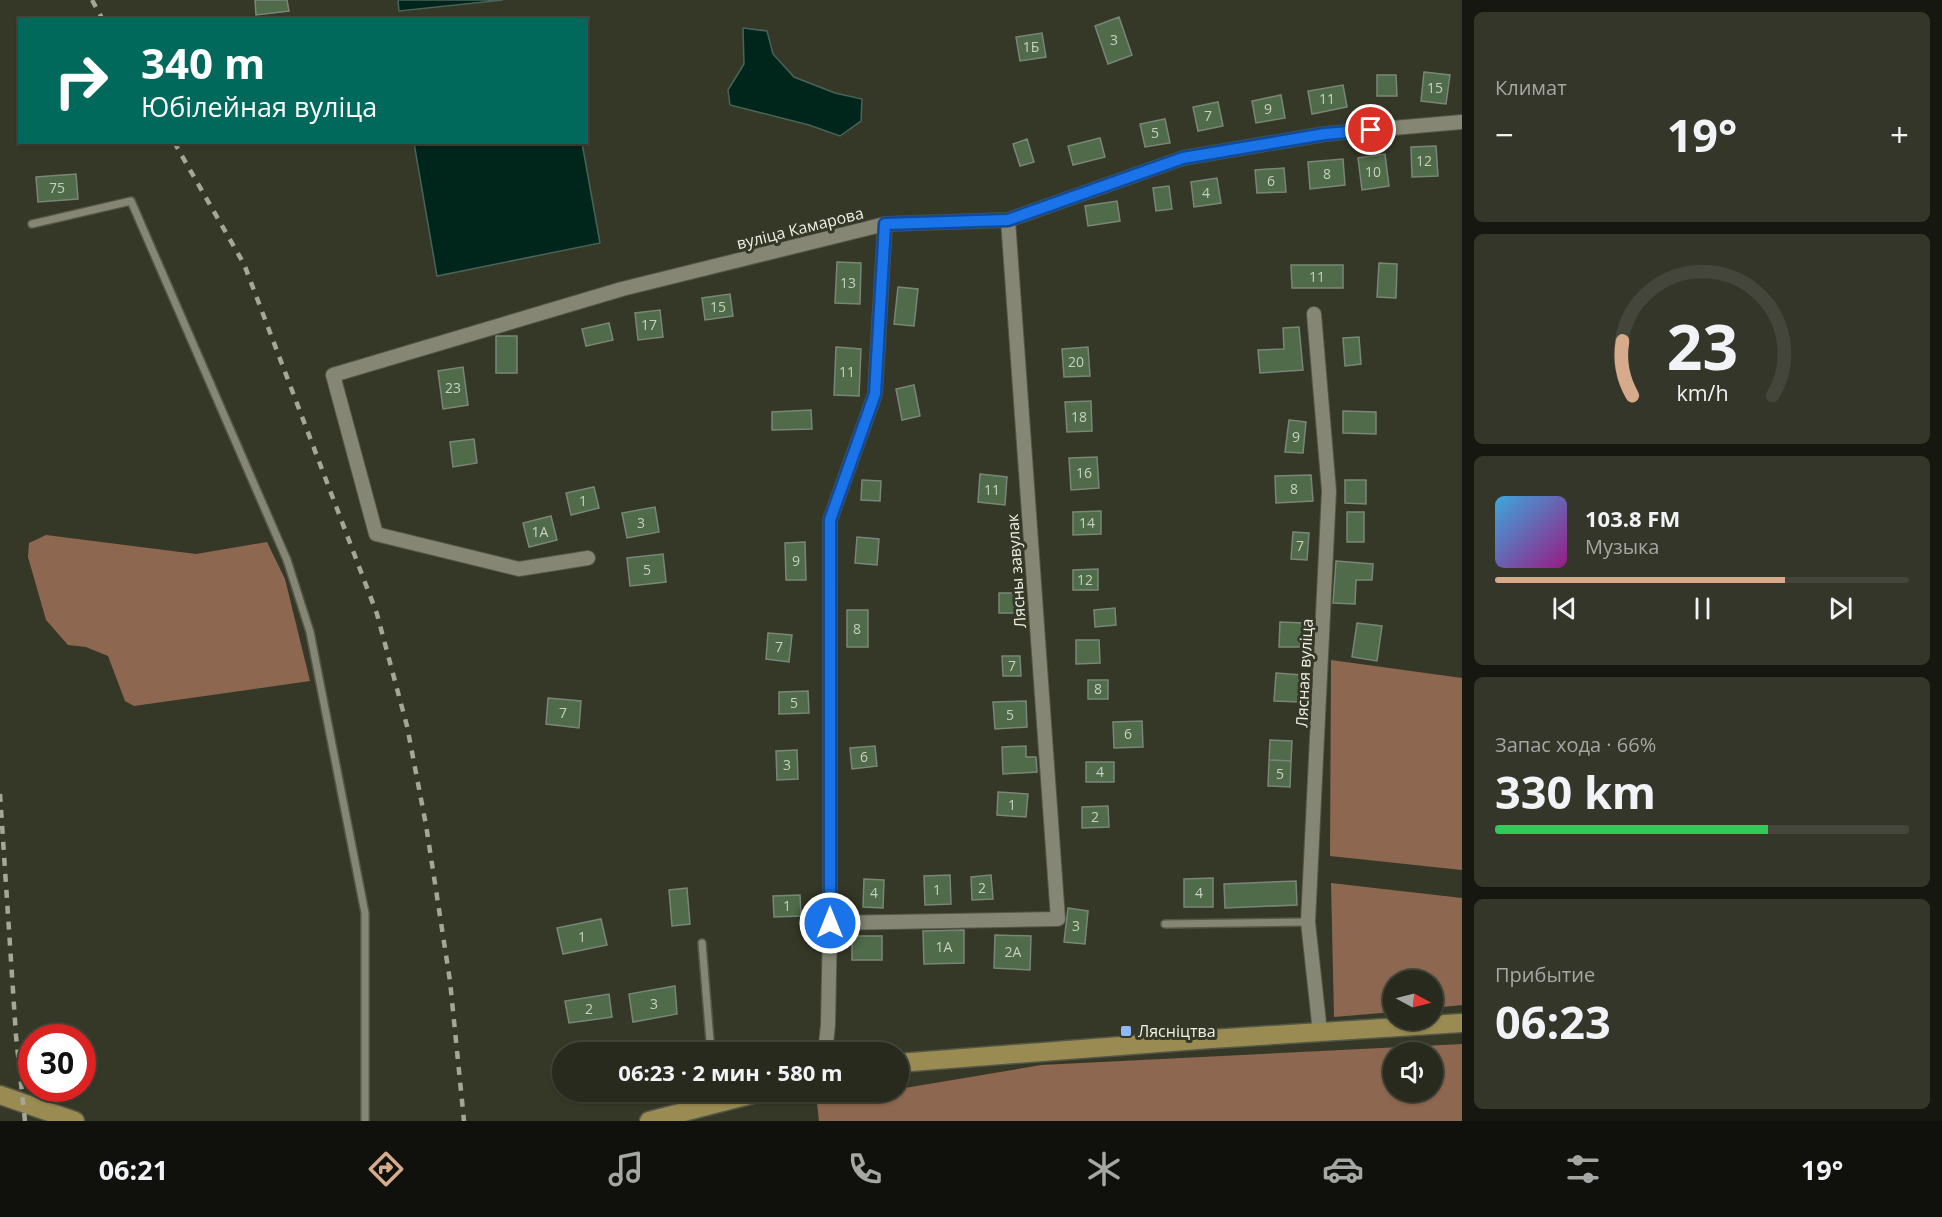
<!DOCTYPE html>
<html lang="ru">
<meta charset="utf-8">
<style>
body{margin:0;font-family:"Open Sans",sans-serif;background:#34362a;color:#f1f3f6;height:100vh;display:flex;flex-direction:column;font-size:22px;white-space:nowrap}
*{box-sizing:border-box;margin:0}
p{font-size:20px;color:#a5a7a4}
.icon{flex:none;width:33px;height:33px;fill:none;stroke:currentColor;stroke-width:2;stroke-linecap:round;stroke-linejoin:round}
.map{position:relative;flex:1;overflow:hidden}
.sheet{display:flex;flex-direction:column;gap:12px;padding:12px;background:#161710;width:480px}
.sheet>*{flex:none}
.guide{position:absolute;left:18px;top:18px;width:570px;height:126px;border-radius:0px;box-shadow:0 2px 4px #0004,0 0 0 2px #44463b;background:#00695c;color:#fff;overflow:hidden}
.needle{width:39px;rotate:97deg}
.fabs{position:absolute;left:1383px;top:970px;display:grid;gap:12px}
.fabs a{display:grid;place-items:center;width:60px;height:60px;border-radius:50%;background:#282a1d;box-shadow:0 2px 4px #0004,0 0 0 2px #44463b;font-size:30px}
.speed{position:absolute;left:18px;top:1024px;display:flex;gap:12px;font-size:30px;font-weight:700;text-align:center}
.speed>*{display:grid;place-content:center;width:78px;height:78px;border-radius:50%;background:#282a1d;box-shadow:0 2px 4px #0004,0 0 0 2px #44463b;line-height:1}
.speed .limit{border:9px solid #d22;background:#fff;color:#111}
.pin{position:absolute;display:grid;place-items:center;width:51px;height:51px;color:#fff;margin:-26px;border:3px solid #fff;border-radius:50%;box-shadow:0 2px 6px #0007}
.me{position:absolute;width:66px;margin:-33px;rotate:0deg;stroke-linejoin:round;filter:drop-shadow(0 0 4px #0008)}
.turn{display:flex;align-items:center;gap:21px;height:126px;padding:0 24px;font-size:27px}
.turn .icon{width:78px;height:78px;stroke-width:2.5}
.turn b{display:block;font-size:42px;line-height:51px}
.big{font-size:45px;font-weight:700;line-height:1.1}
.sheet .card{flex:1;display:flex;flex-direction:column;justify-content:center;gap:9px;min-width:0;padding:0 21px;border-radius:9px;background:#34362a}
.sheet .dial{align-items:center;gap:0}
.dial svg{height:156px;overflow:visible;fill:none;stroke:#44463b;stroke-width:7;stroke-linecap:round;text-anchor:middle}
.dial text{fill:#f1f3f6;stroke:none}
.song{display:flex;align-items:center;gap:18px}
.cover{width:72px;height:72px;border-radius:9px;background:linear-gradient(135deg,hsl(200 70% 55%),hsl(310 70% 35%))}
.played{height:6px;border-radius:3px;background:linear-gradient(90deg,#d6ab8b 70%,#44463b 70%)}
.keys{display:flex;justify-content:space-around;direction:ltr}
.heat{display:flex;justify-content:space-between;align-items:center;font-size:33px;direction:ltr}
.charge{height:9px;border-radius:4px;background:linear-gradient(90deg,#34c759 66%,#44463b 0)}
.trip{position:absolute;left:552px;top:1042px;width:357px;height:60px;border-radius:30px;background:#282a1d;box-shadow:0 2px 4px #0004,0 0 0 2px #44463b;font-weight:700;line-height:60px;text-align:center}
.menu{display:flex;height:96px;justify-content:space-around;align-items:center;background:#10110c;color:#a5a7a4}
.menu .icon{width:42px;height:42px}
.menu .active{color:#d6ab8b}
.menu b{font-size:27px;color:#f1f3f6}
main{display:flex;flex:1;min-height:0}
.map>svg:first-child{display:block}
.forest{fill:#8d674f;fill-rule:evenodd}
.water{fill:#00261b;stroke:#486358;stroke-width:1.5}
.building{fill:#4f6b4a;stroke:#798677;stroke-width:1.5}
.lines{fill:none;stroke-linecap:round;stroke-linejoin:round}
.lane-casing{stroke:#545647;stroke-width:10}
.street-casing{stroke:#545647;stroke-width:16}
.secondary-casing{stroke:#545647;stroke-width:21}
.lane{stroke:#858774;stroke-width:7}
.street{stroke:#858774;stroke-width:14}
.secondary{stroke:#998b52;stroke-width:18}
.rail{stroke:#a4a698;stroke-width:4.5;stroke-dasharray:8 8;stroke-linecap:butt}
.route-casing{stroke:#114b97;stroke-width:15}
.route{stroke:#1a73e8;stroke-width:10}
.poi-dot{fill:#8eb9fc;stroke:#363827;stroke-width:2}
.labels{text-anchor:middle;stroke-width:6;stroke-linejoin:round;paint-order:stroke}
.number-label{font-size:14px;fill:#c7d0bf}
.street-label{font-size:16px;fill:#eff1e6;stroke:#363827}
.poi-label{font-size:16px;fill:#eff1e6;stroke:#363827;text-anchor:start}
</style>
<main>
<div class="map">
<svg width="1462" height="1121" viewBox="0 0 1462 1121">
<rect width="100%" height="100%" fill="#363827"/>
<path class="forest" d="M 46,535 L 196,554 L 267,542 L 285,579 L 310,681 L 134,706 L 125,701 L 108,656 L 86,647 L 68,645 L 46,620 L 28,557 L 29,543 Z
M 1331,660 L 1462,678 L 1462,870 L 1330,856 Z
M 1331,883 L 1462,898 L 1462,1005 L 1433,1008 L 1432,981 L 1394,981 L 1393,1012 L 1334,1017 Z
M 1462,1044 L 1462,1121 L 819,1121 L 817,1103 L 883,1092 L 898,1092 L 899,1089 L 1041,1065 ZM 1394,1053 L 1432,1053 L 1432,1092 L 1394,1092 Z"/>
<path class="water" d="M 398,0 L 503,0 L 399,11 Z
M 743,28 L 767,31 L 773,54 L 794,77 L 835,93 L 862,99 L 861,121 L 840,136 L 809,125 L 730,105 L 728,90 L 744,64 Z
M 414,143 L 582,143 L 600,243 L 437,276 Z"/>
<path class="building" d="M 255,0 L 287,0 L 289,11 L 256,15 Z
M 1119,17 L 1132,55 L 1108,64 L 1095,26 Z
M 1042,33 L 1046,57 L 1020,61 L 1016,37 Z
M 1424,72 L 1450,75 L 1446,104 L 1421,101 Z
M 1377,75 L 1396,75 L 1397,96 L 1377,96 Z
M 1343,85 L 1347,107 L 1312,114 L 1308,91 Z
M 1281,95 L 1285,118 L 1256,123 L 1252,101 Z
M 1218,102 L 1223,126 L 1198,131 L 1193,107 Z
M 1165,119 L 1170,143 L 1145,147 L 1140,124 Z
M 1100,138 L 1105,157 L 1073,165 L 1068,146 Z
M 1027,139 L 1034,162 L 1020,166 L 1013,144 Z
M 1436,146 L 1438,176 L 1412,177 L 1411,147 Z
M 1385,154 L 1389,186 L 1362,190 L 1358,158 Z
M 1343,159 L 1345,185 L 1310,189 L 1308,162 Z
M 1284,168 L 1286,192 L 1257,193 L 1255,170 Z
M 76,174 L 78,199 L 38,202 L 36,177 Z
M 1217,178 L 1221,203 L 1194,207 L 1191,182 Z
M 1169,186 L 1172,209 L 1156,211 L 1153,188 Z
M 1117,201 L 1120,221 L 1088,226 L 1085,206 Z
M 837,262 L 861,263 L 860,304 L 835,303 Z
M 1379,263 L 1397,264 L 1396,298 L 1377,297 Z
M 1291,265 L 1343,265 L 1343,288 L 1292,288 Z
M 898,287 L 918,289 L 914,326 L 894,324 Z
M 730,294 L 733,316 L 705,320 L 702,298 Z
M 660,310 L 663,337 L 638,340 L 635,313 Z
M 609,323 L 613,340 L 586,346 L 582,329 Z
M 1299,327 L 1303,370 L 1260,373 L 1258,350 L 1284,349 L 1283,328 Z
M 496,336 L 517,336 L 517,373 L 496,373 Z
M 1359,337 L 1361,364 L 1345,366 L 1343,338 Z
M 836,347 L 861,349 L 859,396 L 834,395 Z
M 1088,347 L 1090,376 L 1064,377 L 1062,349 Z
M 463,367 L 468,405 L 443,409 L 438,371 Z
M 914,385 L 920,416 L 902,420 L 896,389 Z
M 1091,401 L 1092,431 L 1067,432 L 1065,402 Z
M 811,410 L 812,429 L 772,430 L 772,412 Z
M 1343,411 L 1376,412 L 1376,434 L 1343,433 Z
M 1289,420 L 1306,422 L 1303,453 L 1285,452 Z
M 474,439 L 477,463 L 453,467 L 450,442 Z
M 1097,457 L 1099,488 L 1071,490 L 1069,458 Z
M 980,474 L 1007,477 L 1005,505 L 978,502 Z
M 1311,475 L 1313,501 L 1276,503 L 1275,476 Z
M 862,480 L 881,481 L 880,501 L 861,500 Z
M 1345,480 L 1366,480 L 1366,504 L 1345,503 Z
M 594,487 L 599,508 L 571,515 L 566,493 Z
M 655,507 L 659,532 L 627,538 L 622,513 Z
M 1101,511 L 1101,534 L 1073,535 L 1073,512 Z
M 1347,512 L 1364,512 L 1364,542 L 1347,542 Z
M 551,516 L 557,540 L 529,547 L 523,523 Z
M 1293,532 L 1309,533 L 1307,560 L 1291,559 Z
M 857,537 L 879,539 L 877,565 L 855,563 Z
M 805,542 L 806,580 L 786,580 L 785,543 Z
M 663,554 L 666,582 L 630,586 L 627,558 Z
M 1336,561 L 1373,564 L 1372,580 L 1356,580 L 1355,604 L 1333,603 Z
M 1098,569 L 1098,590 L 1073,590 L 1073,570 Z
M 999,593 L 1021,593 L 1021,613 L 999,613 Z
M 1115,608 L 1116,625 L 1095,627 L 1094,610 Z
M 847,610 L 868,610 L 868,647 L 847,647 Z
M 1280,622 L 1304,623 L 1304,647 L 1279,647 Z
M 1357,623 L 1382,626 L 1377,661 L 1352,657 Z
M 768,633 L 792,635 L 789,662 L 766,659 Z
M 1076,640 L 1099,640 L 1100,663 L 1076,664 Z
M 1002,656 L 1020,656 L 1021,676 L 1003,676 Z
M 1276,673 L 1302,675 L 1300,702 L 1274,701 Z
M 1088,680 L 1108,680 L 1108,699 L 1088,699 Z
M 808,691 L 809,713 L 779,714 L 779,692 Z
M 548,698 L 581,701 L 579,728 L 546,724 Z
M 1026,701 L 1027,727 L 995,729 L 993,702 Z
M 1142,721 L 1143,747 L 1114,748 L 1113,722 Z
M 1270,740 L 1292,741 L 1291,761 L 1269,760 Z
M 875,746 L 877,766 L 852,769 L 850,748 Z
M 1026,746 L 1026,757 L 1036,757 L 1037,772 L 1003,774 L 1002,747 Z
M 797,750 L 798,779 L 777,780 L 776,751 Z
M 1269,760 L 1291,761 L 1290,787 L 1268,786 Z
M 1086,762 L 1114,762 L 1114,782 L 1086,782 Z
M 998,792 L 1028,794 L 1026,817 L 997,815 Z
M 1108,806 L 1109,827 L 1082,828 L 1082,807 Z
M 950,875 L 951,904 L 925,905 L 924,876 Z
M 991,875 L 993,899 L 972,900 L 971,877 Z
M 1213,878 L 1213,907 L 1184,907 L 1184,879 Z
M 864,879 L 884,880 L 883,908 L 863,907 Z
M 1296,881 L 1297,905 L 1225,908 L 1224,884 Z
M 687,888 L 690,924 L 672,926 L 669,890 Z
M 800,895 L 801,916 L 774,917 L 773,896 Z
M 1068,908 L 1088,911 L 1085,944 L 1064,942 Z
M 601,919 L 607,945 L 563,954 L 557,928 Z
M 964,930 L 964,963 L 924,964 L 923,931 Z
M 995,935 L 1031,936 L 1030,970 L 994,968 Z
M 852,936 L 882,936 L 882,960 L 852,960 Z
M 675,986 L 677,1014 L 633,1022 L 629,994 Z
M 609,994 L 612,1017 L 569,1023 L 565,1001 Z"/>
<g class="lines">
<g class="lane-casing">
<path id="lane" d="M 32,224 L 131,201 L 287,560 L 310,632 L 365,913 L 365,1121
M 1165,924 L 1308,922
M 702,943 L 711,1053"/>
</g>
<g class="street-casing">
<path id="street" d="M 1314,314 L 1329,491 L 1308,922 L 1320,1032
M 588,558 L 519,569 L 376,534 L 333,375 L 622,289 L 885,224 L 1008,220 L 1183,158 L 1325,134 L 1462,122
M 830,923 L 1058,919 L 1008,220
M 825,1053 L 828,1025 L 830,923 L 830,520 L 875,394 L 885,224"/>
</g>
<g class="secondary-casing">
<path id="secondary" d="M 898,1063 L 1211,1039 L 1462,1023
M 0,1095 L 75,1121
M 649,1121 L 761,1092"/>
</g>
<use href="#lane" class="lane"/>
<use href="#street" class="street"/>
<use href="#secondary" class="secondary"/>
<path class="rail" d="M 92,0 L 103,20
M 174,142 L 244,264 L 377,614 L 407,726 L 426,825 L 450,981 L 464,1121
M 0,794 L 16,1036 L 25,1121"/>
</g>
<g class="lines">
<g class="route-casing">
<path id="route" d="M 830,923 L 830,520 L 875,394 L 885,224 L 1008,220 L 1183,158 L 1325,134 L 1371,130"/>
</g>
<use href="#route" class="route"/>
</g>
<rect class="poi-dot" x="1120" y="1025" width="12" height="12" rx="3"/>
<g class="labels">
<g class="number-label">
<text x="1114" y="45">3</text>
<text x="1031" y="52">1Б</text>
<text x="1435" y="93">15</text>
<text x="1327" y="104">11</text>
<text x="1268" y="114">9</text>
<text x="1208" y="121">7</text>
<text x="1155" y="138">5</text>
<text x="1424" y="166">12</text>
<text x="1373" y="177">10</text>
<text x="1327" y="179">8</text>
<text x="1271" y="186">6</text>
<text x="57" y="193">75</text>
<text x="1206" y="198">4</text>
<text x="1317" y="282">11</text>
<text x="848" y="288">13</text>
<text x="718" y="312">15</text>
<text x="649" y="330">17</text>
<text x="1076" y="367">20</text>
<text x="847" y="377">11</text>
<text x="453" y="393">23</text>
<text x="1079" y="422">18</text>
<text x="1296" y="442">9</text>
<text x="1084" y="478">16</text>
<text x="1294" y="494">8</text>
<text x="992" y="495">11</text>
<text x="583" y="506">1</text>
<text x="641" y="528">3</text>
<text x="1087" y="528">14</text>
<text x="540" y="537">1А</text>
<text x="1300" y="551">7</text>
<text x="796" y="566">9</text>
<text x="647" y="575">5</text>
<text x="1085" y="585">12</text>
<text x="857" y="634">8</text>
<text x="779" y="652">7</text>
<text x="1012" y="671">7</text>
<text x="1098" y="694">8</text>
<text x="794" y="708">5</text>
<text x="563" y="718">7</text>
<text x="1010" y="720">5</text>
<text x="1128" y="739">6</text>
<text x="864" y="762">6</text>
<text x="787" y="770">3</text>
<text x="1100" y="777">4</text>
<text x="1280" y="779">5</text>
<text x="1012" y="810">1</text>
<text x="1095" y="822">2</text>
<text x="982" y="893">2</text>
<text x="937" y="895">1</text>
<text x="874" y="898">4</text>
<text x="1199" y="898">4</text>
<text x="787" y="911">1</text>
<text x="1076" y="931">3</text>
<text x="582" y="942">1</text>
<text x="944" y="952">1А</text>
<text x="1013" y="957">2А</text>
<text x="654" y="1009">3</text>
<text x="589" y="1014">2</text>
</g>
<g class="street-label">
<text transform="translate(800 228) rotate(-14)" y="6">вуліца Камарова</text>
<text transform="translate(1016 571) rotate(-94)" y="6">Лясны завулак</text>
<text transform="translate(1304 673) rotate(-87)" y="6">Лясная вуліца</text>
</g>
<g class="poi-label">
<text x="1138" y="1037">Лясніцтва</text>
</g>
</g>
</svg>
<div class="fabs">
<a><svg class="needle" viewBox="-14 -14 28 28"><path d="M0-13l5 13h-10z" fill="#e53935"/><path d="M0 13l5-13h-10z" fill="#a5a7a4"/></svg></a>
<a><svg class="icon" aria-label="sound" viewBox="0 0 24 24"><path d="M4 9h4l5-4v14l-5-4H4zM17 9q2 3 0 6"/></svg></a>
</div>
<div class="speed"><div class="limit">30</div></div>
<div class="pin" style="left:1371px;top:130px;background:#d93025"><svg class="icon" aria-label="arrive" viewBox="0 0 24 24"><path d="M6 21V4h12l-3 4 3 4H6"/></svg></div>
<svg class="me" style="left:830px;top:923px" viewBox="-20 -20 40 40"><circle r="17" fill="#1a73e8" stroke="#fff" stroke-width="3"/><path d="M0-11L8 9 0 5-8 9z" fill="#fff"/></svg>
<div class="trip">06:23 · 2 мин · 580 m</div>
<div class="guide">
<div class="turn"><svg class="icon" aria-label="right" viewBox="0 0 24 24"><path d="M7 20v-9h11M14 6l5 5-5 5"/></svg><div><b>340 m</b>Юбілейная вуліца</div></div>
</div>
</div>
<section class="sheet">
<div class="card"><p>Климат</p>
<div class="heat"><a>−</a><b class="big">19°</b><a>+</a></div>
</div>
<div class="card dial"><svg viewBox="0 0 100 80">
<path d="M14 69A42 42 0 1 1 86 69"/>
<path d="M14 69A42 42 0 0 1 9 41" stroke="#d6ab8b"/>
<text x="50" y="56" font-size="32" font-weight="700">23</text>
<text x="50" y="72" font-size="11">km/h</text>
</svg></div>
<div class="card">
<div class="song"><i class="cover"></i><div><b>103.8 FM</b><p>Музыка</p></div></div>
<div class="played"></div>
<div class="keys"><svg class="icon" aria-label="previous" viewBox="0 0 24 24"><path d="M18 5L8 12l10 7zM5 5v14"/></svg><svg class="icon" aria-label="pause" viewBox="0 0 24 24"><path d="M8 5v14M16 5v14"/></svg><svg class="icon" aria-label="next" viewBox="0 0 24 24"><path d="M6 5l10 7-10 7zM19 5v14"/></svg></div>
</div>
<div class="card"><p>Запас хода · 66%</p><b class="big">330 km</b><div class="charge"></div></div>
<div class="card"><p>Прибытие</p><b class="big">06:23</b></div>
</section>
</main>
<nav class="menu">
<b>06:21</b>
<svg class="icon active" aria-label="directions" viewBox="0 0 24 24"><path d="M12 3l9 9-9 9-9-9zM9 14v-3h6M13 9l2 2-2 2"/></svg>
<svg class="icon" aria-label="music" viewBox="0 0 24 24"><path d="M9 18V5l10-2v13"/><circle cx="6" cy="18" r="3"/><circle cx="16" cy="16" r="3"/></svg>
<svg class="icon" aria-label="phone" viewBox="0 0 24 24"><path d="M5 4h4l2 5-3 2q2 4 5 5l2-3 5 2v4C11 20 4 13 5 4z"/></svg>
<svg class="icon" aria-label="climate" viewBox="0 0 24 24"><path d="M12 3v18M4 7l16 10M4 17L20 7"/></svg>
<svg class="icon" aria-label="car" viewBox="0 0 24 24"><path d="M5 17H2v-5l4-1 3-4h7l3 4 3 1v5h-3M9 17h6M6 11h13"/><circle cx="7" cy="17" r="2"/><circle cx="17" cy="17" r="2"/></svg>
<svg class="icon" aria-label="filters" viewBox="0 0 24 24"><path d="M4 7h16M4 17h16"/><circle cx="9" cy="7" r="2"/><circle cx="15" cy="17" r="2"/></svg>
<b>19°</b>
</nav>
